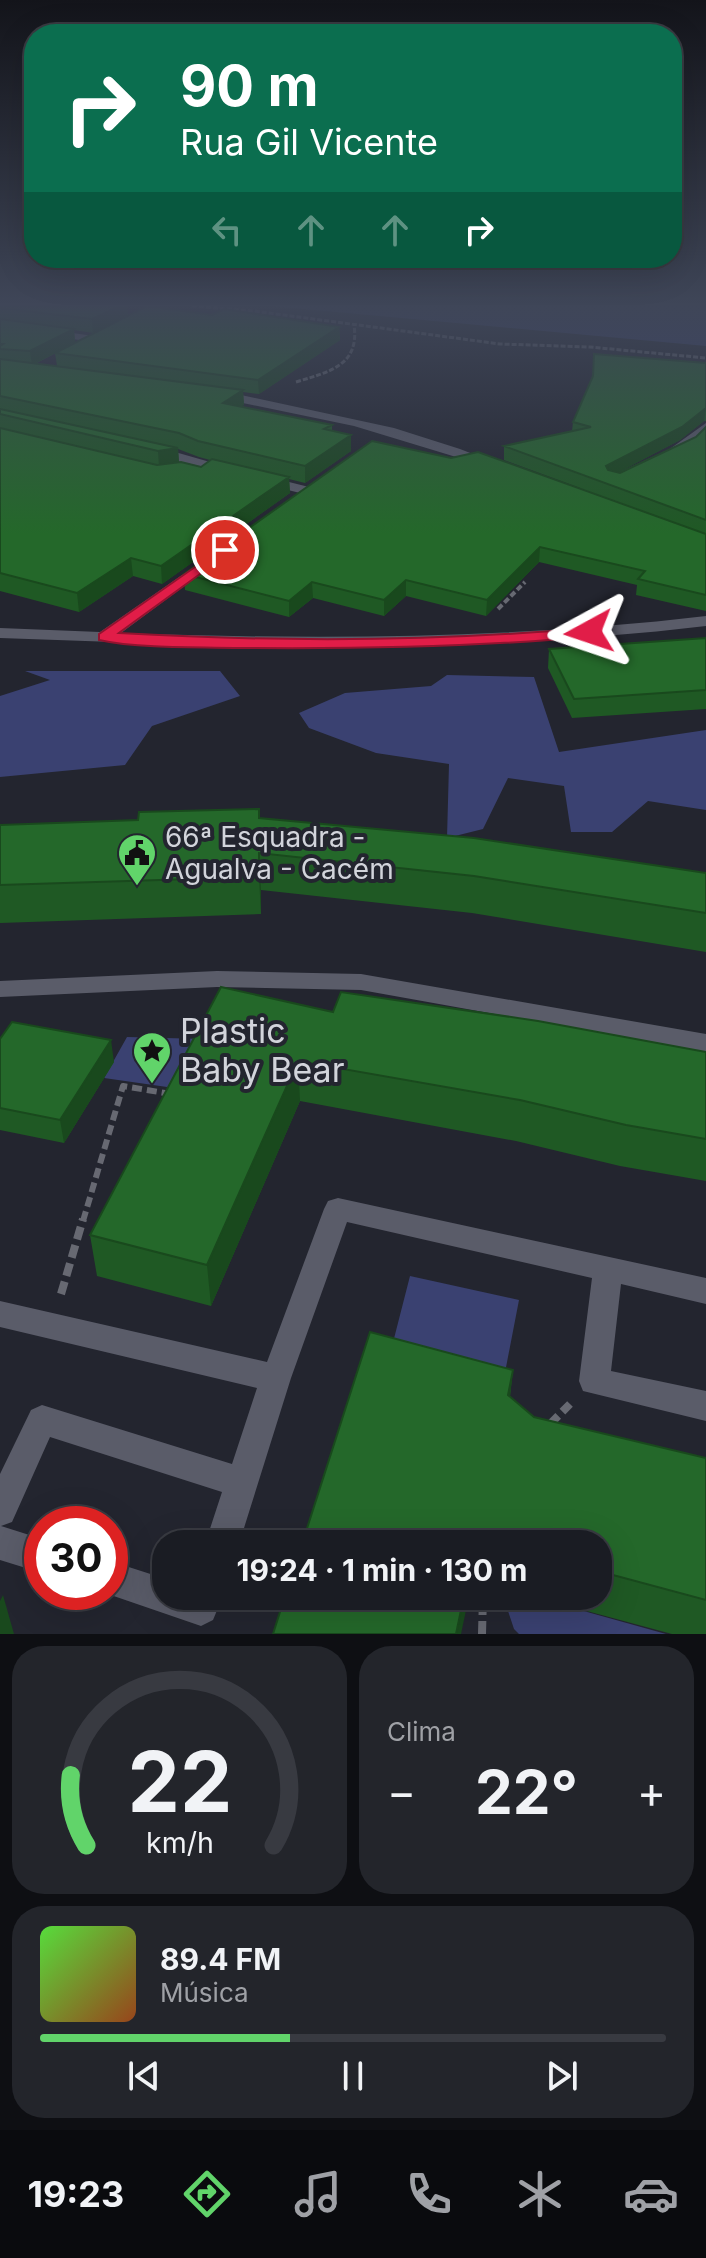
<!DOCTYPE html>
<html lang="pt">
<meta charset="utf-8">
<style>
body{margin:0;font-family:Inter,sans-serif;background:#23252b;color:#f1f3f6;height:100vh;display:flex;flex-direction:column;font-size:30px;white-space:nowrap}
*{box-sizing:border-box;margin:0}
p{font-size:26px;color:#9fa1a6}
.icon{flex:none;width:44px;height:44px;fill:none;stroke:currentColor;stroke-width:2;stroke-linecap:round;stroke-linejoin:round}
.map{position:relative;height:1634px;overflow:hidden}
.panel{display:flex;flex-direction:column;gap:12px;padding:12px;background:#0e0f13;flex:1}
.panel>*{flex:none}
.hud{position:absolute;left:24px;top:24px;width:658px;height:244px;border-radius:32px;box-shadow:0 8px 32px #0002,0 0 0 2px #383a41;background:#0b6e4f;color:#fff;overflow:hidden}
.speed{position:absolute;left:24px;top:1506px;display:flex;gap:16px;font-size:40px;font-weight:700;text-align:center}
.speed>*{display:grid;place-content:center;width:104px;height:104px;border-radius:50%;background:#1a1c23;box-shadow:0 8px 32px #0002,0 0 0 2px #383a41;line-height:1}
.speed .limit{border:12px solid #d22;background:#fff;color:#111}
.pin{position:absolute;display:grid;place-items:center;width:68px;height:68px;color:#fff;margin:-34px;border:4px solid #fff;border-radius:50%;box-shadow:0 2px 8px #0007}
.me{position:absolute;width:88px;margin:-44px;rotate:265deg;stroke-linejoin:round;filter:drop-shadow(0 0 6px #0008)}
.turn{display:flex;align-items:center;gap:28px;height:168px;padding:0 24px;font-size:36px}
.turn .icon{width:104px;height:104px;stroke-width:2.5}
.turn b{display:block;font-size:56px;line-height:68px}
.lanes{display:flex;align-items:center;height:76px;padding:0 24px;background:#0003;justify-content:center;gap:40px;direction:ltr}
.lanes .off{opacity:.35}
.big{font-size:60px;font-weight:700;line-height:1.1}
.panel .card{flex:1;display:flex;flex-direction:column;justify-content:center;gap:12px;min-width:0;padding:0 28px;border-radius:32px;background:#23252b}
.panel .dial{align-items:center;gap:0}
.dial svg{height:208px;overflow:visible;fill:none;stroke:#383a41;stroke-width:7;stroke-linecap:round;text-anchor:middle}
.dial text{fill:#f1f3f6;stroke:none}
.song{display:flex;align-items:center;gap:24px}
.cover{width:96px;height:96px;border-radius:12px;background:linear-gradient(135deg,hsl(110 70% 55%),hsl(20 70% 35%))}
.played{height:8px;border-radius:4px;background:linear-gradient(90deg,#61d46a 40%,#383a41 40%)}
.keys{display:flex;justify-content:space-around;direction:ltr}
.heat{display:flex;justify-content:space-between;align-items:center;font-size:44px;direction:ltr}
.panel .tiles{flex:1;display:grid;gap:12px;grid-template-columns:1fr 1fr}
.card:last-child{grid-column:span 2}
.trip{position:absolute;left:152px;top:1530px;width:460px;height:80px;border-radius:32px;background:#1a1c23;box-shadow:0 8px 32px #0002,0 0 0 2px #383a41;font-weight:700;line-height:80px;text-align:center}
.menu{display:flex;height:128px;justify-content:space-around;align-items:center;background:#0a0b0e;color:#9fa1a6}
.menu .icon{width:56px;height:56px}
.menu .on{color:#61d46a}
.menu b{font-size:36px;color:#f1f3f6}
.map>svg:first-child{display:block}
.green{fill:#3a4171}
.lines{fill:none;stroke-linecap:round;stroke-linejoin:round}
.path-far3{stroke:#676972;stroke-width:3;stroke-dasharray:5 2;stroke-linecap:butt}
.path-far2{stroke:#676972;stroke-width:4;stroke-dasharray:6 3;stroke-linecap:butt}
.path-far1{stroke:#676972;stroke-width:6;stroke-dasharray:10 5;stroke-linecap:butt}
.path{stroke:#676972;stroke-width:8;stroke-dasharray:13 6;stroke-linecap:butt}
.street{fill:#5a5c69;fill-rule:evenodd}
.wall{fill:#1f5924;fill-rule:evenodd}
.shaded-wall{fill:#19491d}
.building{fill:#24682a;stroke:#19491d;stroke-width:2}
.route{fill:#e11d48;stroke:#92132f;stroke-width:2}
.labels{text-anchor:middle;stroke-width:8;stroke-linejoin:round;paint-order:stroke}
.poi-label{font-size:28px;fill:#d2d4db;stroke:#23252f;text-anchor:start}
.near-poi-label{font-size:34px;fill:#d2d4db;stroke:#23252f;text-anchor:start}
</style>
<div class="map">
<svg width="706" height="1634" viewBox="0 0 706 1634">
<rect width="100%" height="100%" fill="#23252f"/>
<path class="green" d="M 271,306 L 706,306 L 706,346 Z
M 25,671 L 220,671 L 240,696 L 152,726 L 125,765 L 0,777 L 0,696 L 50,680 Z
M 447,675 L 534,677 L 559,752 L 706,730 L 706,810 L 648,801 L 612,832 L 571,832 L 564,786 L 508,778 L 483,829 L 447,838 L 449,764 L 376,753 L 309,728 L 299,713 L 345,693 L 431,686 Z
M 127,1037 L 204,1039 L 181,1089 L 104,1078 Z
M 410,1276 L 519,1300 L 502,1388 L 388,1362 Z
M 503,1596 L 530,1596 L 666,1634 L 519,1634 L 514,1629 Z"/>
<g class="lines">
<path class="path-far3" d="M 192,306 L 254,311 L 500,344 L 590,347 L 706,358
M 296,382 C 328,372 360,366 354,325"/>
<path class="path-far2" d="M 498,609 L 525,582"/>
<path class="path-far1" d="M 83,1221 L 123,1086 L 171,1094"/>
<path class="path" d="M 61,1294 L 83,1219
M 549,1425 L 570,1404
M 482,1634 L 483,1596"/>
<path class="street" d="M 0,323 L 94,336 L 99,339 L 94,342 L 0,329 Z
M 218,390 L 394,428 L 460,449 L 496,463 L 489,467 L 354,426 L 214,397 L 214,391 Z
M 706,423 L 706,434 C 695,445 684,458 667,457 L 667,451 Z
M 154,446 L 231,468 L 233,471 L 226,475 L 149,453 L 149,447 Z
M 265,476 L 313,488 L 315,491 L 308,495 L 260,483 L 260,477 Z
M 205,559 L 210,561 L 210,567 L 121,633 C 317,640 511,639 706,616 L 706,626 C 471,654 236,647 0,638 L 0,628 L 100,632 Z
M 217,971 L 361,974 L 706,1034 L 706,1052 L 361,990 L 217,987 L 0,997 L 0,981 Z
M 338,1198 L 706,1278 L 706,1304 L 621,1284 L 611,1371 L 706,1391 L 706,1421 L 583,1391 L 579,1381 L 592,1278 L 347,1222 L 291,1378 L 239,1544 L 205,1544 L 222,1492 L 50,1437 L 12,1522 L 1,1526 L 42,1539 L 42,1573 L 0,1560 L 0,1474 L 31,1410 L 42,1405 L 232,1464 L 257,1388 L 0,1327 L 0,1301 L 267,1362 L 324,1209 L 328,1201 Z
M 110,1561 L 166,1579 L 166,1596 L 223,1596 L 213,1620 L 201,1626 L 102,1592 L 110,1592 Z"/>
</g>
<path class="wall" d="M 0,306 L 127,306 L 93,333 L 74,330 L 75,343 L 35,364 L 57,366 L 55,353 L 212,315 L 339,327 L 340,340 L 259,394 L 243,392 L 244,405 L 241,406 L 332,425 L 332,431 L 351,435 L 351,451 L 305,483 L 289,479 L 290,493 L 162,584 L 133,576 L 79,612 L 0,591 ZM 178,449 L 199,457 L 210,460 L 201,467 L 179,462 Z
M 706,363 L 706,421 L 704,421 L 680,440 L 619,472 L 696,437 L 706,427 L 706,611 L 636,595 L 637,585 L 539,562 L 486,616 L 406,596 L 384,616 L 313,598 L 289,617 L 185,590 L 184,574 L 580,488 L 504,460 L 504,446 L 572,431 L 573,422 Z
M 706,638 L 706,709 L 572,718 L 548,668 L 549,649 Z
M 260,818 L 706,873 L 706,952 L 472,913 L 261,890 L 261,914 L 0,923 L 0,825 Z
M 333,1012 L 706,1052 L 706,1181 L 620,1166 L 516,1141 L 300,1101 L 211,1306 L 97,1276 L 90,1235 Z
M 0,1039 L 114,1062 L 64,1143 L 0,1130 Z
M 513,1370 L 510,1397 L 534,1417 L 706,1458 L 706,1634 L 672,1634 L 531,1596 L 598,1596 L 598,1544 L 302,1544 Z"/>
<path class="shaded-wall" d="M 120,306 L 127,306 L 128,315 L 93,333 L 92,319 Z
M 339,327 L 340,340 L 259,394 L 258,380 Z
M 74,329 L 75,343 L 32,365 L 30,351 Z
M 243,390 L 244,405 L 224,418 L 223,403 Z
M 706,408 L 704,421 L 680,440 L 604,480 L 606,466 Z
M 351,435 L 351,451 L 305,483 L 305,466 Z
M 178,448 L 179,464 L 159,467 L 158,451 Z
M 289,477 L 290,493 L 162,584 L 161,566 Z
M 540,547 L 539,562 L 486,616 L 487,600 Z
M 131,558 L 133,576 L 79,612 L 77,593 Z
M 406,580 L 406,596 L 384,616 L 384,600 Z
M 312,582 L 313,598 L 289,617 L 289,601 Z
M 259,853 L 261,890 L 261,914 L 259,877 Z
M 111,1040 L 114,1062 L 64,1143 L 60,1120 Z
M 298,1061 L 300,1101 L 211,1306 L 207,1265 Z
M 513,1370 L 508,1412 L 508,1395 Z
M 3,1595 L 14,1634 L 0,1634 L 0,1601 Z
M 464,1596 L 469,1596 L 461,1634 L 456,1634 Z"/>
<path class="building" d="M 0,306 L 120,306 L 92,319 L 0,308 Z
M 147,306 L 212,315 L 224,309 L 339,327 L 258,380 L 55,353 Z
M 0,319 L 74,329 L 30,351 L 0,349 L 0,346 L 3,344 L 0,344 Z
M 594,354 L 706,363 L 706,408 L 682,427 L 606,466 L 608,470 L 620,473 L 696,437 L 706,427 L 706,520 L 504,446 L 591,427 L 573,422 L 593,376 Z
M 0,359 L 243,390 L 223,403 L 332,425 L 324,429 L 351,435 L 305,466 L 198,441 L 179,433 L 0,396 Z
M 0,409 L 178,448 L 158,451 L 0,414 Z
M 0,428 L 157,465 L 181,462 L 201,467 L 212,459 L 289,477 L 161,566 L 131,558 L 77,593 L 0,573 Z
M 372,441 L 451,458 L 478,452 L 706,534 L 706,595 L 638,579 L 645,571 L 540,547 L 487,600 L 406,580 L 384,600 L 312,582 L 289,601 L 184,574 Z
M 706,638 L 706,690 L 574,699 L 549,649 Z
M 259,809 L 259,818 L 474,838 L 706,873 L 706,913 L 474,876 L 259,853 L 259,877 L 0,885 L 0,825 L 138,820 L 139,812 Z
M 221,987 L 333,1012 L 341,992 L 538,1021 L 706,1052 L 706,1139 L 626,1125 L 520,1100 L 298,1061 L 207,1265 L 90,1235 Z
M 12,1022 L 111,1040 L 60,1120 L 0,1108 L 0,1039 Z
M 370,1332 L 513,1370 L 508,1395 L 534,1417 L 706,1458 L 706,1600 L 598,1571 L 598,1544 L 302,1544 Z
M 285,1596 L 464,1596 L 456,1634 L 273,1634 Z"/>
<linearGradient id="sky" x2="0" y2="1"><stop stop-color="#13141a"/><stop offset="0.57" stop-color="#3f4658"/><stop offset="1" stop-color="#3f4658" stop-opacity="0"/></linearGradient>
<rect width="706" height="534" fill="url(#sky)"/>
<path class="route" d="M 225,546 L 229,547 L 229,553 L 119,633 C 276,642 432,642 589,628 L 596,632 L 589,637 C 474,647 360,649 246,648 C 204,647 139,649 99,640 L 99,634 Z"/>
<defs>
<g id="civic-pin" transform="scale(2)"><path d="M0 17L-7.5 6A9.5 9.5 0 1 1 7.5 6Z" fill="#61d46a" stroke="#23252f"/><path d="M-.6-6.5H3V-4.5H.6V-3L4-1V1h2V6H-6V1h2V-1L-.6-3ZM-1.2 2.5V6h2.4V2.5Z" fill="#111"/></g>
<g id="sight-pin" transform="scale(2)"><path d="M0 17L-7.5 6A9.5 9.5 0 1 1 7.5 6Z" fill="#61d46a" stroke="#23252f"/><path d="M0-6L1.8-2.2L6-1.7L2.9 1.2L3.7 5.4L0 3.3L-3.7 5.4L-2.9 1.2L-6-1.7L-1.8-2.2Z" fill="#111"/></g>
</defs>
<g fill-rule="evenodd">
<use href="#civic-pin" x="137" y="853"/>
<use href="#sight-pin" x="152" y="1051"/>
</g>
<g class="labels">
<g class="poi-label">
<text x="165" y="847">66ª Esquadra -<tspan x="165" dy="32">Agualva - Cacém</tspan></text>
</g>
<g class="near-poi-label">
<text x="180" y="1043">Plastic<tspan x="180" dy="39">Baby Bear</tspan></text>
</g>
</g>
</svg>
<div class="speed"><div class="limit">30</div></div>
<div class="pin" style="left:225px;top:550px;background:#d93025"><svg class="icon" aria-label="arrive" viewBox="0 0 24 24"><path d="M6 21V4h12l-3 4 3 4H6"/></svg></div>
<svg class="me" style="left:589px;top:632px" viewBox="-20 -20 40 40"><path d="M0-17L14 15 0 8-14 15z" fill="#e11d48" stroke="#fff" stroke-width="4"/></svg>
<div class="trip">19:24 · 1 min · 130 m</div>
<div class="hud">
<div class="turn"><svg class="icon" aria-label="right" viewBox="0 0 24 24"><path d="M7 20v-9h11M14 6l5 5-5 5"/></svg><div><b>90 m</b>Rua Gil Vicente</div></div>
<div class="lanes"><svg class="icon off" aria-label="left" viewBox="0 0 24 24"><path d="M17 20v-9H6M10 6l-5 5 5 5"/></svg><svg class="icon off" aria-label="ahead" viewBox="0 0 24 24"><path d="M12 20V5M6 11l6-6 6 6"/></svg><svg class="icon off" aria-label="ahead" viewBox="0 0 24 24"><path d="M12 20V5M6 11l6-6 6 6"/></svg><svg class="icon" aria-label="right" viewBox="0 0 24 24"><path d="M7 20v-9h11M14 6l5 5-5 5"/></svg></div>
</div>
</div>
<section class="panel">
<div class="tiles">
<div class="card dial"><svg viewBox="0 0 100 80">
<path d="M14 69A42 42 0 1 1 86 69"/>
<path d="M14 69A42 42 0 0 1 8 42" stroke="#61d46a"/>
<text x="50" y="56" font-size="32" font-weight="700">22</text>
<text x="50" y="72" font-size="11">km/h</text>
</svg></div>
<div class="card"><p>Clima</p>
<div class="heat"><a>−</a><b class="big">22°</b><a>+</a></div>
</div>
<div class="card">
<div class="song"><i class="cover"></i><div><b>89.4 FM</b><p>Música</p></div></div>
<div class="played"></div>
<div class="keys"><svg class="icon" aria-label="previous" viewBox="0 0 24 24"><path d="M18 5L8 12l10 7zM5 5v14"/></svg><svg class="icon" aria-label="pause" viewBox="0 0 24 24"><path d="M8 5v14M16 5v14"/></svg><svg class="icon" aria-label="next" viewBox="0 0 24 24"><path d="M6 5l10 7-10 7zM19 5v14"/></svg></div>
</div>
</div>
</section>
<nav class="menu">
<b>19:23</b>
<svg class="icon on" aria-label="directions" viewBox="0 0 24 24"><path d="M12 3l9 9-9 9-9-9zM9 14v-3h6M13 9l2 2-2 2"/></svg>
<svg class="icon" aria-label="music" viewBox="0 0 24 24"><path d="M9 18V5l10-2v13"/><circle cx="6" cy="18" r="3"/><circle cx="16" cy="16" r="3"/></svg>
<svg class="icon" aria-label="phone" viewBox="0 0 24 24"><path d="M5 4h4l2 5-3 2q2 4 5 5l2-3 5 2v4C11 20 4 13 5 4z"/></svg>
<svg class="icon" aria-label="climate" viewBox="0 0 24 24"><path d="M12 3v18M4 7l16 10M4 17L20 7"/></svg>
<svg class="icon" aria-label="car" viewBox="0 0 24 24"><path d="M5 17H2v-5l4-1 3-4h7l3 4 3 1v5h-3M9 17h6M6 11h13"/><circle cx="7" cy="17" r="2"/><circle cx="17" cy="17" r="2"/></svg>
</nav>
